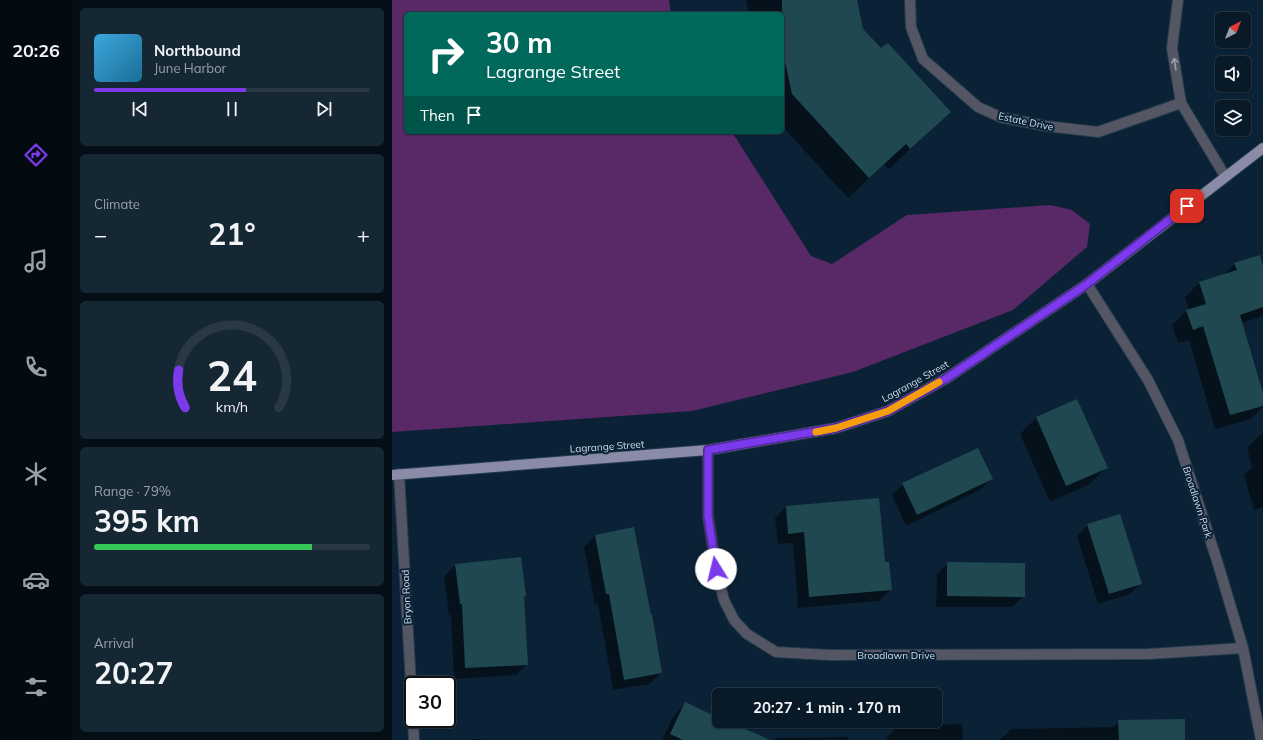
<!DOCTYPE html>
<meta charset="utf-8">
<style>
body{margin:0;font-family:Mulish,sans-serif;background:#162734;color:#f1f3f6;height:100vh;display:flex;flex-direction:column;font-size:15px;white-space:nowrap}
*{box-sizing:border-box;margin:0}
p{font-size:13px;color:#98a1a8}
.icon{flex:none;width:22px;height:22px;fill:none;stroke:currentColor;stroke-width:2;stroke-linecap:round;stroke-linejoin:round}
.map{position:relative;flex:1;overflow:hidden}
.drawer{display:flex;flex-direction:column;gap:8px;padding:8px;background:#040e16;width:320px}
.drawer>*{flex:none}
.hud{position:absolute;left:12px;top:12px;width:380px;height:122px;border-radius:6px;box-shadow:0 1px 3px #0004,0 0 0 1px #293845;background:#00695c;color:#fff;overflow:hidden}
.needle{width:26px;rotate:42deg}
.fabs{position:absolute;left:823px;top:12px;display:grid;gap:8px}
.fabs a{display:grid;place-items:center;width:36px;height:36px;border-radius:6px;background:#081a28;box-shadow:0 1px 3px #0004,0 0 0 1px #293845;font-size:20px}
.speed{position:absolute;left:12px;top:676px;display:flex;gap:8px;font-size:20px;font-weight:700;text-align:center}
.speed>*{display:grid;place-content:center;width:52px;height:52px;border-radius:50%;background:#081a28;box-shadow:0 1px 3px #0004,0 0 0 1px #293845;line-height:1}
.speed .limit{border:2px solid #111;border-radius:6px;background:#fff;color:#111}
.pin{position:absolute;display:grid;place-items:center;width:34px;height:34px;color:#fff;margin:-17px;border-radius:8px;box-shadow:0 2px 6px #0006}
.me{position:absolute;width:44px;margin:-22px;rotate:351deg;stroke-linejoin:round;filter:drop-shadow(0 0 3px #0008)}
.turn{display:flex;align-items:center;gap:14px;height:84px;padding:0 16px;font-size:18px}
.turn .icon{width:52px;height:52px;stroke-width:2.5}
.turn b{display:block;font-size:28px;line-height:34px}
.then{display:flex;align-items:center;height:38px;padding:0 16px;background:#0003;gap:8px;font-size:15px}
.big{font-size:30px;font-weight:700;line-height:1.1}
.drawer .tile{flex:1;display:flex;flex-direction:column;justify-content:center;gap:6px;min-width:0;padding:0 14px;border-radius:6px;background:#162734}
.drawer .dial{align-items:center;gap:0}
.dial svg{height:104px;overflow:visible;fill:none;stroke:#293845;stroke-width:7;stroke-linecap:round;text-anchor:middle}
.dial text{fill:#f1f3f6;stroke:none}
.song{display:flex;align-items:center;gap:12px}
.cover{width:48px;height:48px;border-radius:6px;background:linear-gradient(135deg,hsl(200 70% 55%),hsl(200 70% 35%))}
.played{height:4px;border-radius:2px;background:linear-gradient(90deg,#7c3aed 55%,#293845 55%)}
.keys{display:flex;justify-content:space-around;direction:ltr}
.heat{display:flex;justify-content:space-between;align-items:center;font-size:22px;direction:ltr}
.charge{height:6px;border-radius:3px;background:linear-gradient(90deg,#34c759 79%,#293845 0)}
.trip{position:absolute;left:320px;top:688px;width:230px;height:40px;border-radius:6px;background:#081a28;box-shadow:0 1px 3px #0004,0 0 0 1px #293845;font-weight:700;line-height:40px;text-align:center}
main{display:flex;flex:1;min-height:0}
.tabs{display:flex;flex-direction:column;width:72px;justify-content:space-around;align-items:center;background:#030a10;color:#98a1a8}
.tabs .icon{width:28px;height:28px}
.tabs .on{color:#7c3aed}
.tabs b{font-size:18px;color:#f1f3f6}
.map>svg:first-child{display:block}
.green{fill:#582867}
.shadow{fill:#0007}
.building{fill:#1f4851}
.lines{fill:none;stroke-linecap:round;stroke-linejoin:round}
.minor-casing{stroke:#263c4f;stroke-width:12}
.major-casing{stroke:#263c4f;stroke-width:12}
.minor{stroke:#555663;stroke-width:10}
.major{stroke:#8a8ba7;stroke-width:10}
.oneway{stroke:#98a0ae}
.route-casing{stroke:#51269a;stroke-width:10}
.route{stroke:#7c3aed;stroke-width:7}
.slow{stroke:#f59e0b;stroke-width:7}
.labels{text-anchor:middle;stroke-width:4;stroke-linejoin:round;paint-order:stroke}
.street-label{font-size:10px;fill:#cfddeb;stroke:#0b2236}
</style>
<main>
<nav class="tabs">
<b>20:26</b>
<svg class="icon on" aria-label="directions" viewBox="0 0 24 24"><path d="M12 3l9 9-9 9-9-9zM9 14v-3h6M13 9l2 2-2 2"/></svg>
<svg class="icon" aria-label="music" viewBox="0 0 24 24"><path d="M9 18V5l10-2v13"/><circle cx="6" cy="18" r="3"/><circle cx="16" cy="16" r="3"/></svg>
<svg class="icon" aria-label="phone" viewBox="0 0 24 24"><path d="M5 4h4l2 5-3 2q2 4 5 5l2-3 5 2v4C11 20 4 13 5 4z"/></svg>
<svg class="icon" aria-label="climate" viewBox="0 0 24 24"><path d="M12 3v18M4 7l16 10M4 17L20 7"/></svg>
<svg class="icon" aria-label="car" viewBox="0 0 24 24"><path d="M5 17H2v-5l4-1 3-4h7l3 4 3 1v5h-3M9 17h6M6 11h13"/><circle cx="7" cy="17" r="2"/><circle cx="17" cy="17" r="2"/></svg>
<svg class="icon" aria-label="filters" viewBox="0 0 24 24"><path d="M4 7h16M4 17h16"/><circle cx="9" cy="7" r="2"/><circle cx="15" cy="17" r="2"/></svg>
</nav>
<section class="drawer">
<div class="tile">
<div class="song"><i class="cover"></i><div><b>Northbound</b><p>June Harbor</p></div></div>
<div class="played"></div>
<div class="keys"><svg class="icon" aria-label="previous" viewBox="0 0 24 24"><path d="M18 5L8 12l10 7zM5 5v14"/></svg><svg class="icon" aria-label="pause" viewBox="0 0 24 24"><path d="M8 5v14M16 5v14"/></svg><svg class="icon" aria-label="next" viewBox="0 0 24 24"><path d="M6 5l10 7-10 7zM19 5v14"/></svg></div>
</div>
<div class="tile"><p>Climate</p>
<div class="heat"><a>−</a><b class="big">21°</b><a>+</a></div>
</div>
<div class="tile dial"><svg viewBox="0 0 100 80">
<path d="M14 69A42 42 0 1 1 86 69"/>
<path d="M14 69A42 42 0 0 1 9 40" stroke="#7c3aed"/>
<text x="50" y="56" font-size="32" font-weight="700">24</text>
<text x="50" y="72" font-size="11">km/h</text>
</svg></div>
<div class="tile"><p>Range · 79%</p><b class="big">395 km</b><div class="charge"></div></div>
<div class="tile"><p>Arrival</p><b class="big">20:27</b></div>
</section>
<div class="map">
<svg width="871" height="740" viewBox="0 0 871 740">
<rect width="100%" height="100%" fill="#0b2236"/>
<path class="green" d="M 0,0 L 277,0 L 279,14 L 14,14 L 14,132 L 340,132 L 419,256 L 440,264 L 515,215 L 658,205 L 680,210 L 698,224 L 695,247 L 621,310 L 461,372 L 300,411 L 0,432 Z"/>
<path class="shadow" d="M 354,0 L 464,0 L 470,30 L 489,50 L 557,112 L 497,169 L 492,164 L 456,198 L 390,126 L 390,14 L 357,14 Z
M 843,264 L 871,269 L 871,314 L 868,317 L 850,323 L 871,397 L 871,407 L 859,419 L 823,429 L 797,340 L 786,343 L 780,325 L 795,311 L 797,310 L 793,297 L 807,283 L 832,275 Z
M 685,400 L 714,468 L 698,484 L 658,502 L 628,434 L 644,418 Z
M 871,434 L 871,507 L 862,510 L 852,475 L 860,467 L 855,448 L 868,435 Z
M 599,479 L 588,490 L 514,526 L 500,495 L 511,484 Z
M 394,507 L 492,563 L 499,590 L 487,601 L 406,608 L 401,543 L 386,544 L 383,518 Z
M 696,525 L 749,583 L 738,594 L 706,604 L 685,536 Z
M 241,528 L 269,673 L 258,684 L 221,690 L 206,604 L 203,605 L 192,547 L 203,536 Z
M 556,563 L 632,596 L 620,607 L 544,607 L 545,574 Z
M 64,565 L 133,596 L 131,598 L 135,664 L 124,675 L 62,679 L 59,615 L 57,615 L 52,576 Z
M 293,704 L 327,719 L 327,721 L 332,721 L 355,740 L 270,740 L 282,715 Z
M 727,721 L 792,740 L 608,740 L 619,729 L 722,727 Z
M 570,724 L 571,740 L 495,740 L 495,737 L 506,726 Z
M 456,737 L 456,740 L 382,740 L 384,738 Z
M 80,739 L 107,740 L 79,740 Z"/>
<path class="building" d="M 390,0 L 465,0 L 471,29 L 489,48 L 496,43 L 559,112 L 518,149 L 514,144 L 477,178 L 400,94 L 390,48 Z
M 868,255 L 871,266 L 871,307 L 848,315 L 871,393 L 871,406 L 838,415 L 811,326 L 801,330 L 794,310 L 814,304 L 807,282 L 845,270 L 842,263 Z
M 685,399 L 716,468 L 674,486 L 644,417 Z
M 586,448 L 601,479 L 525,515 L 510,483 Z
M 487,498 L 493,562 L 497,562 L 500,590 L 417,597 L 412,532 L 396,534 L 394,506 Z
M 728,514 L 750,584 L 717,594 L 695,524 Z
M 242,527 L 259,615 L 260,614 L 270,673 L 232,680 L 217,594 L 214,594 L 203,535 Z
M 129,557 L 134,596 L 132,597 L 136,665 L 73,668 L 70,604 L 68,604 L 63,564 Z
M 555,562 L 633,563 L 633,597 L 555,596 Z
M 293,702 L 327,718 L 327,721 L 335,721 L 378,740 L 291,740 L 278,734 Z
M 793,719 L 793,740 L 727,740 L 726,720 Z"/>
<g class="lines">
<g class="minor-casing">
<path id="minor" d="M 518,0 L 519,27 L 531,59 L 586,107 L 608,117 L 654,126 L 706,132 L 789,103
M 786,0 L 780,48 L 789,103 L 833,176
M 695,284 L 756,380 L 786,440 L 826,564 L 851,648 L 869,740
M 316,450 L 316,516 L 324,569 L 332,600 L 342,620 L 355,634 L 384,652 L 437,655 L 757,654 L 851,648
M 7,474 L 21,719
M 21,719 L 22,740"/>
</g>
<g class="major-casing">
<path id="major" d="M 0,475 L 316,450 L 444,428 L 496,411 L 555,378 L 695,284 L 871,148"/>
</g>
<use href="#minor" class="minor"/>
<use href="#major" class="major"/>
</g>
<defs><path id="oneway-shaft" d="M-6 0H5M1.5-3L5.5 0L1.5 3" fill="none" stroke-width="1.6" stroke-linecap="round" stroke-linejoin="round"/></defs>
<use class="oneway" href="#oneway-shaft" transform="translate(783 64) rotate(-99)"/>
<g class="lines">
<g class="route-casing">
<path id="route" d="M 324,569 L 316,516 L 316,450 L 444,428 L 496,411 L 555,378 L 695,284 L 795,206"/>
</g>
<use href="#route" class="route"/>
<path class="slow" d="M 424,432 L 444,428 L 496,411 L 547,382"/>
</g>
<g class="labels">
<g class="street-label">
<text transform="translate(634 121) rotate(12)" y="4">Estate Drive</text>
<text transform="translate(523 381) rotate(-29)" y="4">Lagrange Street</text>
<text transform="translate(215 446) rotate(-4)" y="4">Lagrange Street</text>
<text transform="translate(806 502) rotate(72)" y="4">Broadlawn Park</text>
<text transform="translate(14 597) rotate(-93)" y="4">Bryon Road</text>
<text x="504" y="659">Broadlawn Drive</text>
</g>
</g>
</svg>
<div class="fabs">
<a><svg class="needle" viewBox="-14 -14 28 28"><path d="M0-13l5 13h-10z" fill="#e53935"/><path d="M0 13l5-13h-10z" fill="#98a1a8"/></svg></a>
<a><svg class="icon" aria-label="sound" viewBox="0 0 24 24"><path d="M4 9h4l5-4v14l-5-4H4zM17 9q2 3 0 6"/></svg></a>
<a><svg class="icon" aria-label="layers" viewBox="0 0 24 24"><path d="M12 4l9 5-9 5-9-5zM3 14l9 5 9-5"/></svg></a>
</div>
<div class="speed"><div class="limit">30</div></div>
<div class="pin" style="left:795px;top:206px;background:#d93025"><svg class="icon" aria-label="arrive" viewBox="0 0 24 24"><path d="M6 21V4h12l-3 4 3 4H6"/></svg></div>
<svg class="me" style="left:324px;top:569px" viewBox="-20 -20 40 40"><circle r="19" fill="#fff"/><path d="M0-13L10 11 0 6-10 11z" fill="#7c3aed"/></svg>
<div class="trip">20:27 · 1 min · 170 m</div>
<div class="hud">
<div class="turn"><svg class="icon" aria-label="right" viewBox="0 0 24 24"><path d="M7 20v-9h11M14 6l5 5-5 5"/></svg><div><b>30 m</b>Lagrange Street</div></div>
<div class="then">Then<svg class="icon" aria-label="arrive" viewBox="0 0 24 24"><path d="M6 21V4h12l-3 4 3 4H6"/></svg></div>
</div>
</div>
</main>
